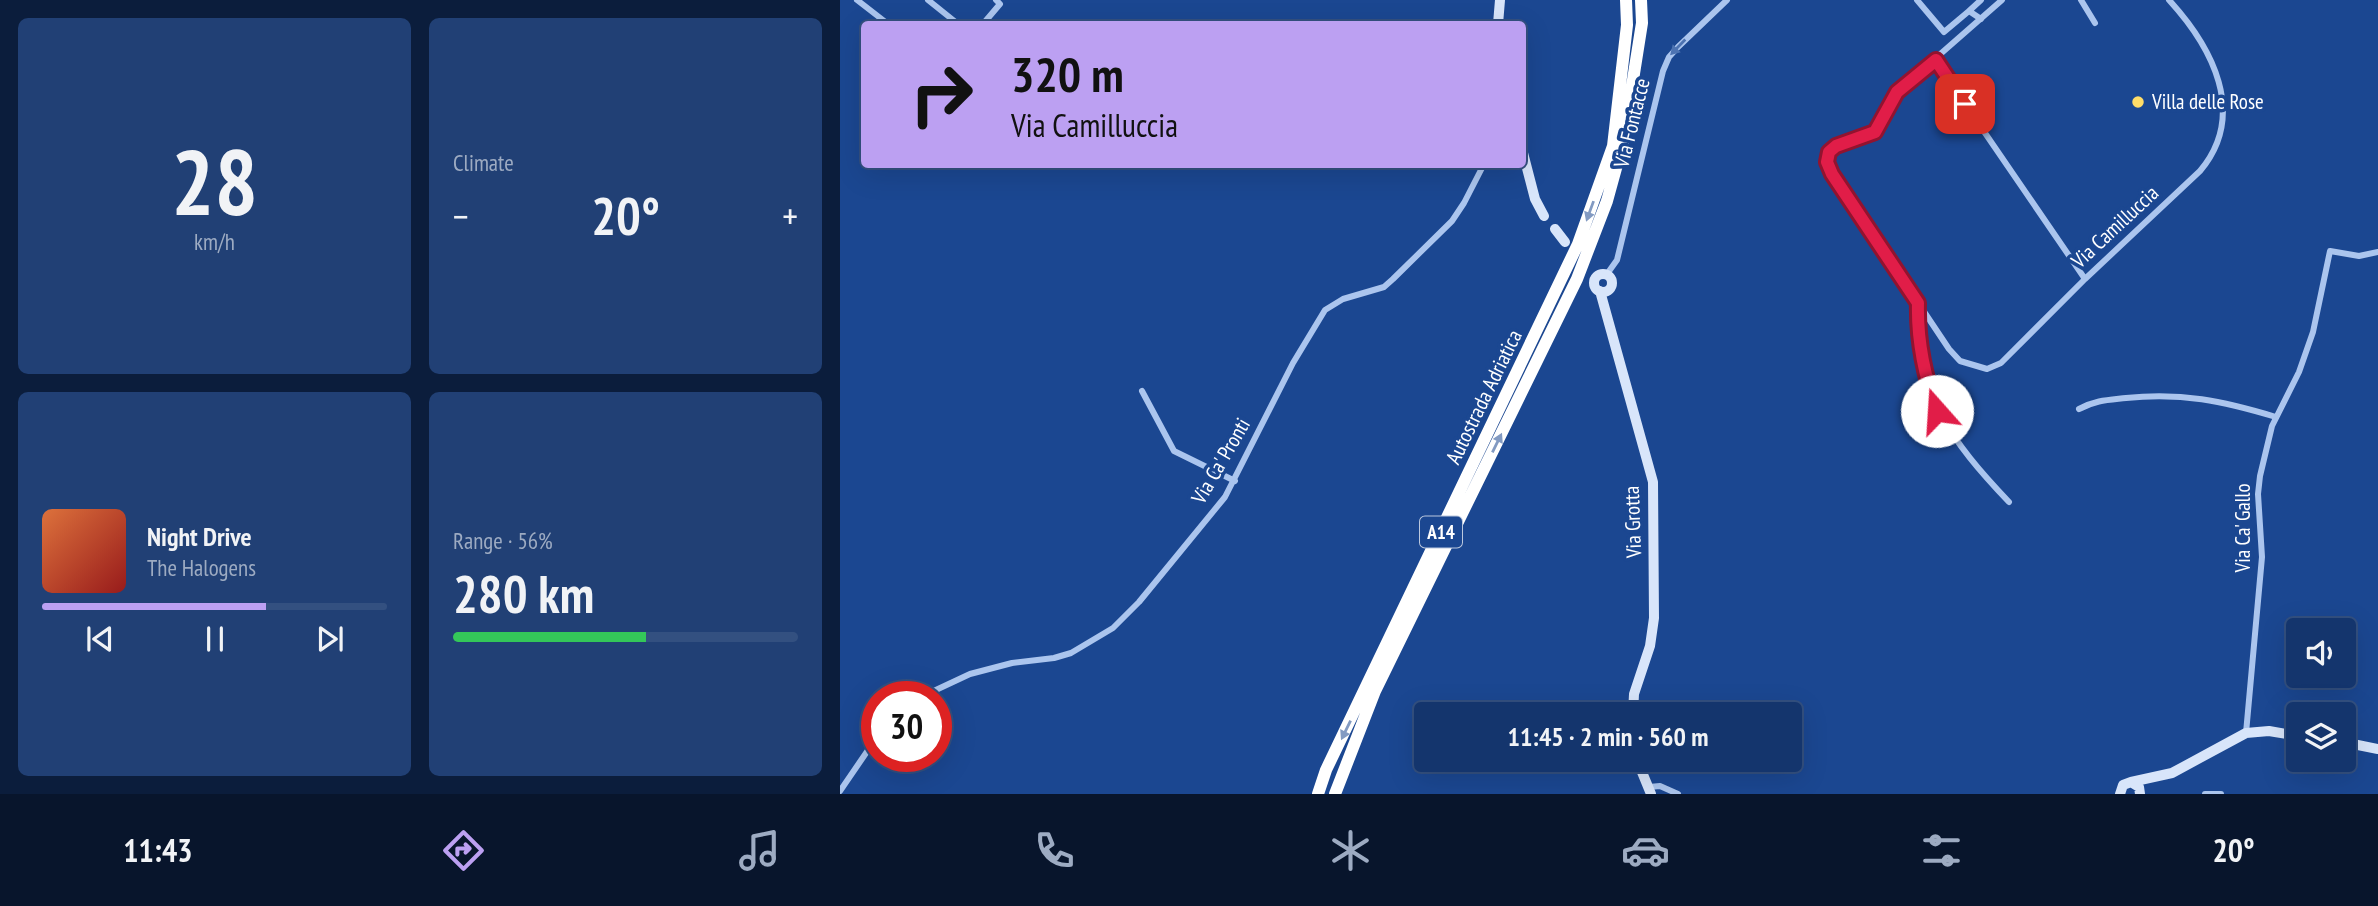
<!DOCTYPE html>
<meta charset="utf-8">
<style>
body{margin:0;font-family:"PT Sans Narrow",sans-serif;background:#214075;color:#f1f3f6;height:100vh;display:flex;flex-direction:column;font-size:26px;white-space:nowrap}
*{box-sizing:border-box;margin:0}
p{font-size:23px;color:#9dabc2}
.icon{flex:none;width:38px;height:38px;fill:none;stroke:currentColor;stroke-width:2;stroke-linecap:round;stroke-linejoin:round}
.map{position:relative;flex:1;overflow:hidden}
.details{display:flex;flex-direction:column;gap:18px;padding:18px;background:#0b1d3c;width:840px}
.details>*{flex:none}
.guide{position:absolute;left:21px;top:21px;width:665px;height:147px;border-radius:7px;box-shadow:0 7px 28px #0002,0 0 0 2px #335080;background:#bca0f2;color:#111;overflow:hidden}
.buttons{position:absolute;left:1446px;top:618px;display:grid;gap:14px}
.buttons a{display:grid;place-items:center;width:70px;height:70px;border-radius:7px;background:#14356d;box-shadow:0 7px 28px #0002,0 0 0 2px #335080;font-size:35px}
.speed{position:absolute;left:21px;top:681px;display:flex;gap:14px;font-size:35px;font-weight:700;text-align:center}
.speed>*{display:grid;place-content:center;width:91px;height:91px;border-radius:50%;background:#14356d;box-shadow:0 7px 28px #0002,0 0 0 2px #335080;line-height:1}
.speed .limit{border:10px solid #d22;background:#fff;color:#111}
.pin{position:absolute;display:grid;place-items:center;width:60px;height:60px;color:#fff;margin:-30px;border-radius:14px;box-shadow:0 4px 10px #0006}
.me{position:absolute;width:77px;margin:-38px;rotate:341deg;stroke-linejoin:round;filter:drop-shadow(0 0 5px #0008)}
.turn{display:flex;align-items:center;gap:24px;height:147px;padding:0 35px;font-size:32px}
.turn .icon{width:91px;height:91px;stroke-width:2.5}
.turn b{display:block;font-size:49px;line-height:60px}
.big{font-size:52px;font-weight:700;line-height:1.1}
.details .tile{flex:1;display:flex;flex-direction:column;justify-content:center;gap:10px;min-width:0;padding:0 24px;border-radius:10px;background:#214075}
.details .dial{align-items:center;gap:0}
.dial b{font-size:91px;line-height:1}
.song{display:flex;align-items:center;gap:21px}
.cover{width:84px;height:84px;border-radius:10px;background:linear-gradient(135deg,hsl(20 70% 55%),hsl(0 70% 35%))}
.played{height:7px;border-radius:4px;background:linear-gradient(90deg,#bca0f2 65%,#335080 65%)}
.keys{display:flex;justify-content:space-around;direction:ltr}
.heat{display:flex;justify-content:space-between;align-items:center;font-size:38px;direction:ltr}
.charge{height:10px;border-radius:5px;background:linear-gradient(90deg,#34c759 56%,#335080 0)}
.details .tiles{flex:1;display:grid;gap:18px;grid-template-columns:repeat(2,1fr)}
.trip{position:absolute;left:574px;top:702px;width:388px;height:70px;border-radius:7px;background:#14356d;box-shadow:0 7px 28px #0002,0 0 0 2px #335080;font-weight:700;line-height:70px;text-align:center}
.tabs{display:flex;height:112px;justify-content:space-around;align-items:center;background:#08152c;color:#9dabc2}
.tabs .icon{width:49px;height:49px}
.tabs .selected{color:#bca0f2}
.tabs b{font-size:32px;color:#f1f3f6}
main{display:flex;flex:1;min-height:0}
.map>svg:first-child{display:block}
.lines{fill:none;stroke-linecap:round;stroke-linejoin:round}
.street{stroke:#abc5ee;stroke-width:6}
.secondary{stroke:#d8e5fa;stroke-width:10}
.highway{stroke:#fff;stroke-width:12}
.oneway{fill:#4d73b2}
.oneway2{fill:#829ac2}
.route-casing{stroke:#92132f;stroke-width:18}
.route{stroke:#e11d48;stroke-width:12}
.poi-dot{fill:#ffdd68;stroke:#1b4791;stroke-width:2.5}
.labels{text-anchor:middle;stroke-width:7;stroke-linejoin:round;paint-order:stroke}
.shield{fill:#1b4791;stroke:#bbc8de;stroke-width:2}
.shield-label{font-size:19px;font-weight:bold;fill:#fff}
.poi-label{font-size:21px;fill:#fff;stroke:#1b4791;text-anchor:start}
.street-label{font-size:21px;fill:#fff;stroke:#1b4791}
</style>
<main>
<section class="details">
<div class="tiles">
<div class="tile dial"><b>28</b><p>km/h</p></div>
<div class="tile"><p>Climate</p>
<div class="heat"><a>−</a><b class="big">20°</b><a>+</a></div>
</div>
<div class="tile">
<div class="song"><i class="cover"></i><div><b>Night Drive</b><p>The Halogens</p></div></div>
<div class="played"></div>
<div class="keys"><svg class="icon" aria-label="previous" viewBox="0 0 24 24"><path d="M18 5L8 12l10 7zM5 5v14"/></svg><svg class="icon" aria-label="pause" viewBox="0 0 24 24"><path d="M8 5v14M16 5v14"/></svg><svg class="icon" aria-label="next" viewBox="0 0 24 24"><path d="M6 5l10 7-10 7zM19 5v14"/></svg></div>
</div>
<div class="tile"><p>Range · 56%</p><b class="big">280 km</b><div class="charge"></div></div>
</div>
</section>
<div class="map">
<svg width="1538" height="794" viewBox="0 0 1538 794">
<rect width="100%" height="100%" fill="#1b4791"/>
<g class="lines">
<path class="street" d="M 17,0 L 48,24
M 88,0 L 118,24
M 1077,0 L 1104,32 L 1129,11 L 1141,19
M 1162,0 L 1057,92 L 1035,132 L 996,146 L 989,152 L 987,162 L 992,174 L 1109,349 L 1120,361 L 1147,369 L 1161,363 L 1245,279 L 1360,171 C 1408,114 1372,47 1329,0
M 1241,0 L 1255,23
M 1129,11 L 1141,0
M 143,24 L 160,4 L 156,0
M 1095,60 L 1245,279
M 767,274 L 777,260 L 823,71 L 829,57 L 838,47 L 887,0
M 1078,305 C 1075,393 1111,441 1169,502
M 302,391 L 334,451 L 395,481
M 1239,409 C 1256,400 1268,400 1286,398 C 1341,392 1383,401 1436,417
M 83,696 L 130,674 L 172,663 L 214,658 L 231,653 L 273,628 L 299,602 L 385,497 L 453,363 L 485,310 L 503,299 L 544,287 L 553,279 L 612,221 L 624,203 L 644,164
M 1406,733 L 1422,557 L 1418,494 L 1420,476 L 1432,426 L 1459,372 L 1473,332 L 1490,251 L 1519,256 L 1538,252
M 809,787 L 820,786 L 838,794
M 0,791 L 37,737
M 1365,794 L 1381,794"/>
<path class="secondary" d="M 658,24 L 660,0
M 682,149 L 695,199 L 704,216
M 715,229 L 725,242
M754 283a9 9 0 1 1 18 0a9 9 0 1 1-18 0Z
M 760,291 L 813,482 L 814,618 L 810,646 L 794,694 L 793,714
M 1503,742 L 1538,749
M 797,760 L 811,794
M 1291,782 L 1332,773 L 1406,733 L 1429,731 L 1458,736
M 1280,794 L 1283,785 L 1291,782 L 1299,787 L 1300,794"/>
<path class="highway" d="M 478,794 L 486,770 L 738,244 L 773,146 L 787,25 L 786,0
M 495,794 L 535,691 L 737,279 L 767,201 L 783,143 L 802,23 L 801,0"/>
</g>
<defs><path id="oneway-solid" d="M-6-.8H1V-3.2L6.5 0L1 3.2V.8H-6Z" transform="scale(1.75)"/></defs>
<use class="oneway" href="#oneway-solid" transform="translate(838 47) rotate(134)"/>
<g class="oneway2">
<use href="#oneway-solid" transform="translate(750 211) rotate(110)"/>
<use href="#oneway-solid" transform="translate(657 443) rotate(-64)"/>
<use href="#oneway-solid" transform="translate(506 730) rotate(116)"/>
</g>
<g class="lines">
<g class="route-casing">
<path id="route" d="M 1097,411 C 1084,375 1077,341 1078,303 L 992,174 L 987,162 L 989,152 L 996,146 L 1035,132 L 1057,92 L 1096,60 L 1125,104"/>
</g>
<use href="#route" class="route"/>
</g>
<circle class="poi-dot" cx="1298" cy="102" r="7"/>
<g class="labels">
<rect class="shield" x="580" y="516.5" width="42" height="31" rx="5"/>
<g class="shield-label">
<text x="601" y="539">A14</text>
</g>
<g class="poi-label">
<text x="1312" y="109">Villa delle Rose</text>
</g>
<g class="street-label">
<text transform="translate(792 123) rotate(-76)" y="7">Via Fontacce</text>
<text transform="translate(1275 227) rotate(-43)" y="7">Via Camilluccia</text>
<text transform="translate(644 397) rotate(-64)" y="7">Autostrada Adriatica</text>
<text transform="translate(381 461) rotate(-60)" y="7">Via Ca' Pronti</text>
<text transform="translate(793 522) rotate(-92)" y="7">Via Grotta</text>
<text transform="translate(1403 528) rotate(-90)" y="7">Via Ca' Gallo</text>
</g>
</g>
</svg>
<div class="buttons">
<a><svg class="icon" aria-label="sound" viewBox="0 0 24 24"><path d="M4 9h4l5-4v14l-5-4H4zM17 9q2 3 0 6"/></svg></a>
<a><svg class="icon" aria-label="layers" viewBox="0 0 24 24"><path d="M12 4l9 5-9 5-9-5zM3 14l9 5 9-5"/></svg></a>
</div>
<div class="speed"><div class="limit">30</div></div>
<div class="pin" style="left:1125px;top:104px;background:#d93025"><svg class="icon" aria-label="arrive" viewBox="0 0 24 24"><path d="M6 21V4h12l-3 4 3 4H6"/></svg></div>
<svg class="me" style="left:1097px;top:411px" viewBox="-20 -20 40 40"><circle r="19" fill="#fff"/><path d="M0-13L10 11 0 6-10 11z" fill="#e11d48"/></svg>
<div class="trip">11:45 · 2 min · 560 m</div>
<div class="guide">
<div class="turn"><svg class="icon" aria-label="right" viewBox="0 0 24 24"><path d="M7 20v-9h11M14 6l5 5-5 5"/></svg><div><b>320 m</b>Via Camilluccia</div></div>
</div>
</div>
</main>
<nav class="tabs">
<b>11:43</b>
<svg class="icon selected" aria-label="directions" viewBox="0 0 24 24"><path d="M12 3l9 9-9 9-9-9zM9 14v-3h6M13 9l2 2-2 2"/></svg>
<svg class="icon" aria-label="music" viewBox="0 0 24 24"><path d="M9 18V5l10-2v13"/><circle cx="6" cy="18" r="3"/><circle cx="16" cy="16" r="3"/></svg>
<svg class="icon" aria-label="phone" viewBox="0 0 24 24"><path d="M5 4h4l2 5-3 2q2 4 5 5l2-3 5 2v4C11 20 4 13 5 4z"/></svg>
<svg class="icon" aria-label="climate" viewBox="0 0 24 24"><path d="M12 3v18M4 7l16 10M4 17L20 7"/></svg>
<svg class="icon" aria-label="car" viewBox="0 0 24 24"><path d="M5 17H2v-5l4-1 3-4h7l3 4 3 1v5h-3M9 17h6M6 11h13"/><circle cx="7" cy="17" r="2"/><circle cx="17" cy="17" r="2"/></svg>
<svg class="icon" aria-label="filters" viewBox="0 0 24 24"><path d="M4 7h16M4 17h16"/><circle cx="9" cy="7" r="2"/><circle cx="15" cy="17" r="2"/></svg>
<b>20°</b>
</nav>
